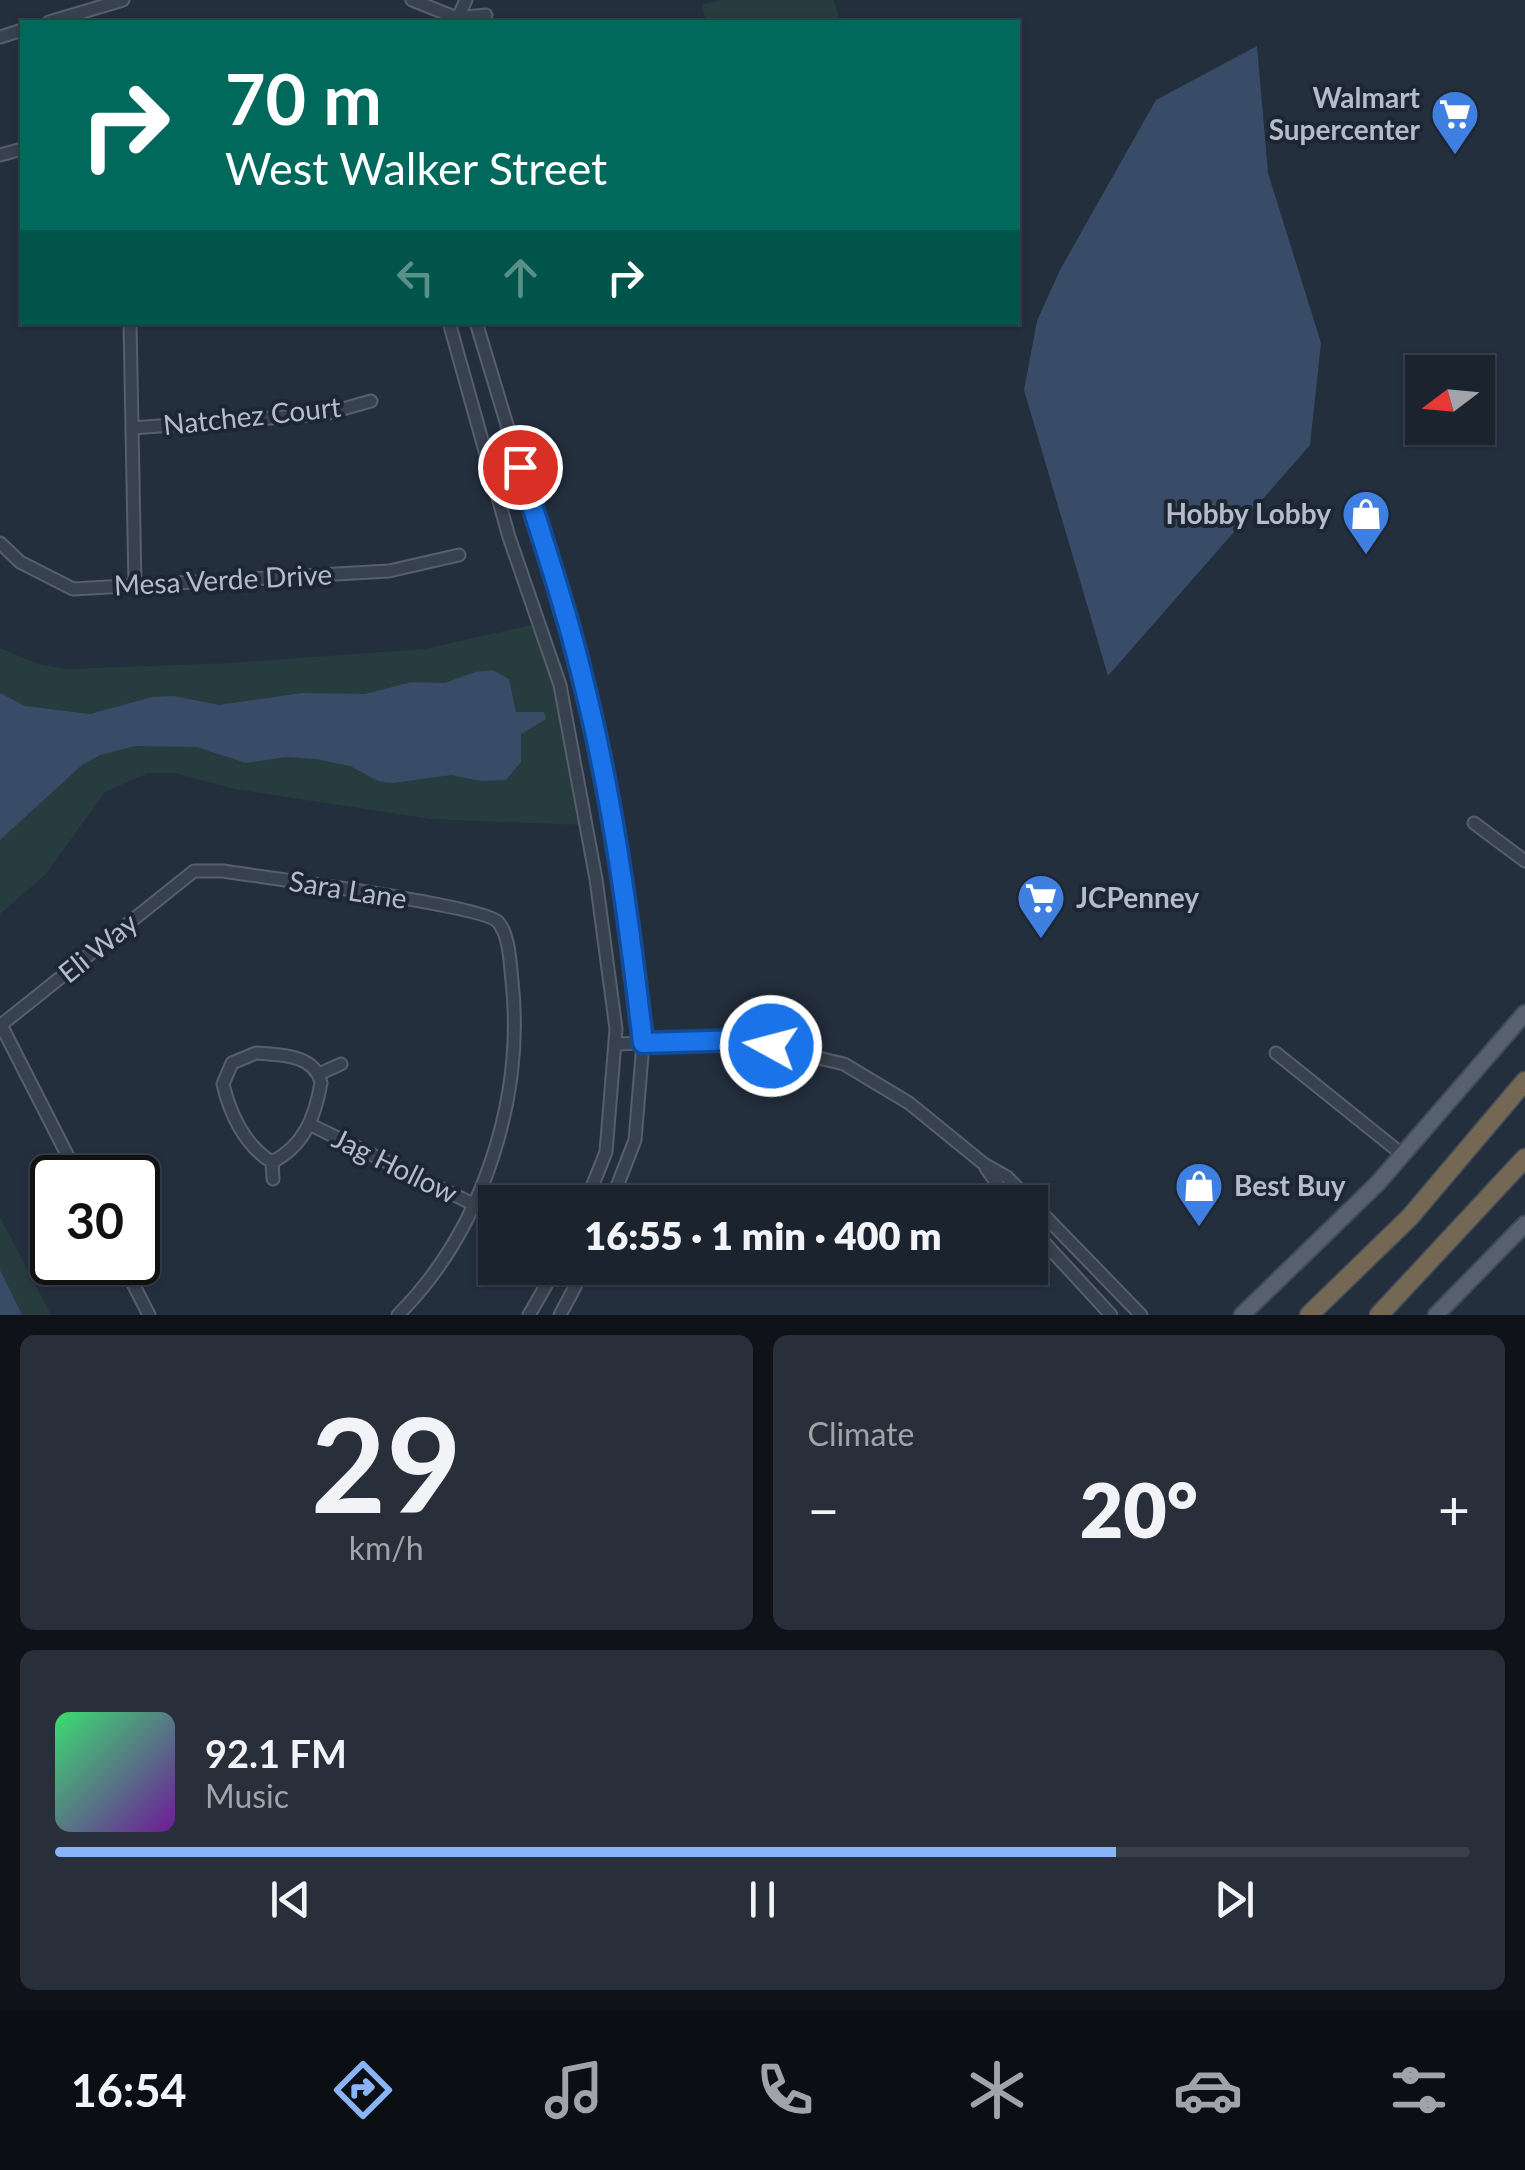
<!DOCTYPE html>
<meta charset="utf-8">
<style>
body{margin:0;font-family:Lato,sans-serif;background:#282f3a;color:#f1f3f6;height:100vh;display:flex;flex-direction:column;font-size:38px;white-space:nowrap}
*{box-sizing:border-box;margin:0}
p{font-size:32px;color:#a0a4aa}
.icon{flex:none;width:55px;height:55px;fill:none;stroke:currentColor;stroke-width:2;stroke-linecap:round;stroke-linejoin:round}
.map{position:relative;height:1315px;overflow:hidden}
.side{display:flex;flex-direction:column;gap:20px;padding:20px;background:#0f1319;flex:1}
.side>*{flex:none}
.hud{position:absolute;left:20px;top:20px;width:1000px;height:305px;border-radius:0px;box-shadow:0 2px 8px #0004,0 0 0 2px #39404a;background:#00695c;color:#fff;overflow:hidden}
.needle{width:65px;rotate:254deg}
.controls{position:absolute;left:1405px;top:355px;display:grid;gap:20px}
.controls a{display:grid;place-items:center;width:90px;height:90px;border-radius:0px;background:#1b232e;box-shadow:0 2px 8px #0004,0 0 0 2px #39404a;font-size:50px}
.speed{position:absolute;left:30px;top:1155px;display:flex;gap:20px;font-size:50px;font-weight:700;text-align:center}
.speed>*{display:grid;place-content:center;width:130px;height:130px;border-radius:50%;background:#1b232e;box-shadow:0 2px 8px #0004,0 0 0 2px #39404a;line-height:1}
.speed .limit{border:5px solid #111;border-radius:15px;background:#fff;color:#111}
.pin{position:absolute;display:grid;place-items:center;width:85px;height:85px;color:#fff;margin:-42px;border:5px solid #fff;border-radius:50%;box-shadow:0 2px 10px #0007}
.me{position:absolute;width:110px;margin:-55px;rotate:277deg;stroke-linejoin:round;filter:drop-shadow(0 0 8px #0008)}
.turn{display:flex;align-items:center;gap:35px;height:210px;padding:0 40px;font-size:45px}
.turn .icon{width:130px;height:130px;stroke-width:2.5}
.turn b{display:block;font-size:70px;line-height:85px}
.lanes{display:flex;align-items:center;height:95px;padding:0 40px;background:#0003;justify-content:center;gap:50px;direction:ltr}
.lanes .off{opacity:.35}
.big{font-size:75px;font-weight:800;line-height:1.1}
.side .widget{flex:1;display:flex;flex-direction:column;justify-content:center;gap:15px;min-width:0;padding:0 35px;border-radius:15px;background:#282f3a}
.side .dial{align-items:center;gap:0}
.dial b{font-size:130px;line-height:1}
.song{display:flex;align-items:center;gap:30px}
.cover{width:120px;height:120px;border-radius:15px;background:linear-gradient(135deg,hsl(140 70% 55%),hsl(280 70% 35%))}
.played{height:10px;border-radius:5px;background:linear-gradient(90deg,#8ab4f8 75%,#39404a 75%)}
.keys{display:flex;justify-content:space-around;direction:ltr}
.heat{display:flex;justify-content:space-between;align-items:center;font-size:55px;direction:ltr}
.side .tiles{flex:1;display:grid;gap:20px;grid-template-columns:1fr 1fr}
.widget:last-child{grid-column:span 2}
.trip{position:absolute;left:478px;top:1185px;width:570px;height:100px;border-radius:0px;background:#1b232e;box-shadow:0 2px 8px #0004,0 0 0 2px #39404a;font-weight:800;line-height:100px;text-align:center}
.dock{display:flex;height:160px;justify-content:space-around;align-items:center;background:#0b0e12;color:#a0a4aa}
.dock .icon{width:70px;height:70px}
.dock .active{color:#8ab4f8}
.dock b{font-size:45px;color:#f1f3f6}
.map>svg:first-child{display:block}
.green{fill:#263c3f}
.water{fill:#394c67}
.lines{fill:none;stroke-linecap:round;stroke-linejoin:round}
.minor-casing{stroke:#565f6c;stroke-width:15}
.major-casing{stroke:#414a57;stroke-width:19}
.highway-casing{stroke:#434c59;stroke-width:21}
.minor{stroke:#38414e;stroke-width:11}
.major{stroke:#56606e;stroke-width:15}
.highway{stroke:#746855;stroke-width:18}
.route-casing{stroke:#114b97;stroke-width:25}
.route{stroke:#1a73e8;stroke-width:18}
.labels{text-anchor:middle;stroke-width:8;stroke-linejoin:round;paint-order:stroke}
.poi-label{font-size:28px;font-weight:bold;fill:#b4bcc9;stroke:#1d2633;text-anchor:end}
.street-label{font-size:28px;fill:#b4bcc9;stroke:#1d2633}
</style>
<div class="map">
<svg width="1525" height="1315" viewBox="0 0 1525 1315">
<rect width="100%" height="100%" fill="#242f3e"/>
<path class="green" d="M 720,0 L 834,0 L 840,22 L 706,22 L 702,5 Z
M 536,624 L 554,683 L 581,825 L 431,819 L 234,789 L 175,773 L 148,773 L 105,792 L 45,875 L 0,914 L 0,648 L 38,664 L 66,669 L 230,663 L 424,649 Z
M 0,1217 L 51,1315 L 0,1315 Z"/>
<path class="water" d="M 1257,46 L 1268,173 L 1321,343 L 1310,445 L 1108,676 L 1024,390 L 1037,321 L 1060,270 L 1156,100 Z
M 493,670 L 509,679 L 516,712 L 544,712 L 546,719 L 521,734 L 521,762 L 506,780 L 481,781 L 451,775 L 393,783 L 378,781 L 350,766 L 316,759 L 287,757 L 246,763 L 197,747 L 135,746 L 100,755 L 82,765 L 0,840 L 0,693 L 25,706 L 90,714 L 152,697 L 174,696 L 219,705 L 301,693 L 365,694 L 412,682 L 445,683 L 475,672 Z
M 0,1270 L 3,1276 L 22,1315 L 0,1315 Z"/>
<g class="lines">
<g class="minor-casing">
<path id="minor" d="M 412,0 L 457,18 L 486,15
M 49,22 L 123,0
M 456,22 L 466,0
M 0,37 L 22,30
M 0,155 L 22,149
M 130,322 L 135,586
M 449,322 L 509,537 L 560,685 L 596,879 L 616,1029 L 606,1152 L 586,1202
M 476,322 L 583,677 L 630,924 L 643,1043 L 635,1140 L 611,1202
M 132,428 L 325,414 L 371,401
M 0,543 L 20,562 L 73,589 L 389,571 L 459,555
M 1474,823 L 1525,861
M 615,1044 L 742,1040 L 844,1064 L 909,1103 L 984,1164 L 1007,1177 L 1141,1315
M 256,1053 C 280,1055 315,1054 321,1083 C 315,1117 304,1146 272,1162 C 245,1146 230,1114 223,1084 L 232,1063 Z
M 1276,1053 L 1403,1155
M 319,1074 L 341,1064
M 309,1124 L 473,1204 L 495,1219
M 272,1162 L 273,1179
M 986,1168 L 1010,1202
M 79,1178 L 1,1025 L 194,871 L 223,871 C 260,877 484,905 498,922 C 510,936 510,964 512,981 C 525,1099 482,1231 398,1315
M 1030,1227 L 1111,1315
M 122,1262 L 149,1315
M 529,1315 L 556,1268
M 560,1315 L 585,1268"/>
</g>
<g class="major-casing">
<path id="major" d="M 1242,1315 L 1378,1183 L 1525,1013
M 1436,1315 L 1525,1224"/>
</g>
<g class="highway-casing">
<path id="highway" d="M 1309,1315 L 1410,1217 L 1525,1081
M 1379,1315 L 1525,1158"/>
</g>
<use href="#minor" class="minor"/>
<use href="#major" class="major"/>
<use href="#highway" class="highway"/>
</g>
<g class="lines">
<g class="route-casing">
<path id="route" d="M 520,467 C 542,538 566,608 583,680 C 613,799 629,921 643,1043 L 742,1040 L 771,1046"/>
</g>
<use href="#route" class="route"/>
</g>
<defs>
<g id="supermarket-pin" transform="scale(2.5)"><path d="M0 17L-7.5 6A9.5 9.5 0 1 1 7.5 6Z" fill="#3f7fe0" stroke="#1d2633"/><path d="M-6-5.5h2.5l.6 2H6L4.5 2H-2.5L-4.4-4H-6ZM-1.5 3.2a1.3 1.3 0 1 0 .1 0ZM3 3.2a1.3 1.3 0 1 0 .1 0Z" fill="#fff"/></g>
<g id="shop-pin" transform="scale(2.5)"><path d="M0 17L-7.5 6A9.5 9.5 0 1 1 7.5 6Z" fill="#3f7fe0" stroke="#1d2633"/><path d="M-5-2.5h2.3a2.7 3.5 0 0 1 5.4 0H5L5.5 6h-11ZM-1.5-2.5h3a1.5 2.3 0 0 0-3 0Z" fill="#fff"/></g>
</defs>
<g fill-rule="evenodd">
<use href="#supermarket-pin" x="1455" y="114"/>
<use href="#shop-pin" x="1366" y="514"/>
<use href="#supermarket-pin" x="1041" y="898"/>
<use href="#shop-pin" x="1199" y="1186"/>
</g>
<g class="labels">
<g class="poi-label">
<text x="1420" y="108">Walmart<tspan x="1420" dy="32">Supercenter</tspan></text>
<text x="1331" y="524">Hobby Lobby</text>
<text x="1076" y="908" text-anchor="start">JCPenney</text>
<text x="1234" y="1196" text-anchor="start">Best Buy</text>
</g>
<g class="street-label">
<text transform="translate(252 416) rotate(-6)" y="10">Natchez Court</text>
<text transform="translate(223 580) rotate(-3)" y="10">Mesa Verde Drive</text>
<text transform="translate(348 890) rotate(9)" y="10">Sara Lane</text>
<text transform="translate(98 948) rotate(-39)" y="10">Eli Way</text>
<text transform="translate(395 1166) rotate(26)" y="10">Jag Hollow</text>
</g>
</g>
</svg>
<div class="controls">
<a><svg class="needle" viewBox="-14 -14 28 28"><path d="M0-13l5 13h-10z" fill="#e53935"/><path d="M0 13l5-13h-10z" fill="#a0a4aa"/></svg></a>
</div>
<div class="speed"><div class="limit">30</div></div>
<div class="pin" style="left:520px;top:467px;background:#d93025"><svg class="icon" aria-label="arrive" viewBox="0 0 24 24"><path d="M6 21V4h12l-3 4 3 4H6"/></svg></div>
<svg class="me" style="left:771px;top:1046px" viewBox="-20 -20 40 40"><circle r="17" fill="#1a73e8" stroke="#fff" stroke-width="3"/><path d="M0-11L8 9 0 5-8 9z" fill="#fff"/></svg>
<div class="trip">16:55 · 1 min · 400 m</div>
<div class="hud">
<div class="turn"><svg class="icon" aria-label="right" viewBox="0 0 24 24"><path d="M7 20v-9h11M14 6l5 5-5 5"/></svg><div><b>70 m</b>West Walker Street</div></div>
<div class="lanes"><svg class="icon off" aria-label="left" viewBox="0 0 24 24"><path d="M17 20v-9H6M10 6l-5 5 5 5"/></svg><svg class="icon off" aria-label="ahead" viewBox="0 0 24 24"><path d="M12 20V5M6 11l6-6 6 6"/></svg><svg class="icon" aria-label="right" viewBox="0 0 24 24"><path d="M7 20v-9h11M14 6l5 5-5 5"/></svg></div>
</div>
</div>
<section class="side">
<div class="tiles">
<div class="widget dial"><b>29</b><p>km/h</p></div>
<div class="widget"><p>Climate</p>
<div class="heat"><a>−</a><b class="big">20°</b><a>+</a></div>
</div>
<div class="widget">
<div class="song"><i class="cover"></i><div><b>92.1 FM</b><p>Music</p></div></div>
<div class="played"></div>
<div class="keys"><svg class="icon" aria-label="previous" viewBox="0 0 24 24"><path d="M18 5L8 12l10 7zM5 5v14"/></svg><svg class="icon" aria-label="pause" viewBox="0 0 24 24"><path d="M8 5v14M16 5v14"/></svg><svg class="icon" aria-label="next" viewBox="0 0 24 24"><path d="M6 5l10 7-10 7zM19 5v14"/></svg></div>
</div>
</div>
</section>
<nav class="dock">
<b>16:54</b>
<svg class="icon active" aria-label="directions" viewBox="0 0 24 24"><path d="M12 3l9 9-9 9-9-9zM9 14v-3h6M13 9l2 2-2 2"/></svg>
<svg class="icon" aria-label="music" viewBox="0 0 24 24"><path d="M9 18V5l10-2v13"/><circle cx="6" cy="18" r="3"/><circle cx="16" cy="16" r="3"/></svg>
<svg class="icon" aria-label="phone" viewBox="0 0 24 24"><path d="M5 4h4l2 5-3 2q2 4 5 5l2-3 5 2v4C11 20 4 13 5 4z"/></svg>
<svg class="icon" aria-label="climate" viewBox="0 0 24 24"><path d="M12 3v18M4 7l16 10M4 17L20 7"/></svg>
<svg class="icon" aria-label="car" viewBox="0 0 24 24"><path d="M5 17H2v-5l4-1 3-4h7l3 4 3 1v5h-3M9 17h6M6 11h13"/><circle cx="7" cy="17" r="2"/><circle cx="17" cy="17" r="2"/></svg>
<svg class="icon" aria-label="filters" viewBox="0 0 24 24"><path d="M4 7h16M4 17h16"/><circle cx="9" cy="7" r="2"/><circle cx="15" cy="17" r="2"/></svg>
</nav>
